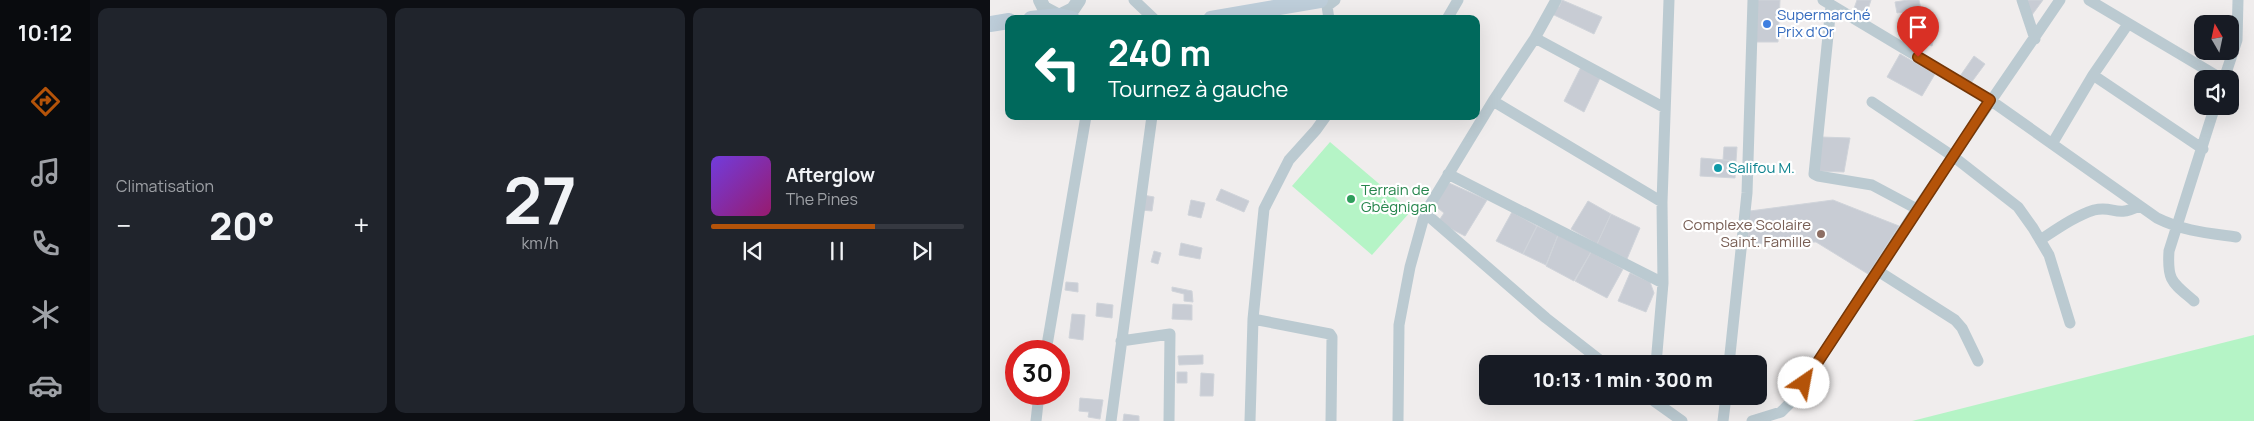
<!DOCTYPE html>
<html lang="fr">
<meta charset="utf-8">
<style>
body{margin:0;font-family:Manrope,sans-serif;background:#20242c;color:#f1f3f6;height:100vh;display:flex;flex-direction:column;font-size:19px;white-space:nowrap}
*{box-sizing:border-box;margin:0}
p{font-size:16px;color:#9ea1a6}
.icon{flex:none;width:28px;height:28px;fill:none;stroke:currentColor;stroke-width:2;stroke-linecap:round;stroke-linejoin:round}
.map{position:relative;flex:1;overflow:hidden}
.drawer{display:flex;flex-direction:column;gap:8px;padding:8px;background:#0d0f14;width:900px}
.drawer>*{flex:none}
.top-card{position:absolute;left:15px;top:15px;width:475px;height:105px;border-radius:10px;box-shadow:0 5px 20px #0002;background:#00695c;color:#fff;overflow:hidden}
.needle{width:32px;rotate:351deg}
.tools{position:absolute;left:1204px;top:15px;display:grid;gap:10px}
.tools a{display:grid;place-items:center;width:45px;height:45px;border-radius:10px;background:#171b24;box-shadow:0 5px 20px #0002;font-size:25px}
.speed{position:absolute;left:15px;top:340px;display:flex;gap:10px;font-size:25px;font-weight:700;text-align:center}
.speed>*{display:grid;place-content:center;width:65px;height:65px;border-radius:50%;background:#171b24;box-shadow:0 5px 20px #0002;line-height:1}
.speed .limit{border:8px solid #d22;background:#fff;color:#111}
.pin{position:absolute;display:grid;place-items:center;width:42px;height:42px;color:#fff;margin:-51px -21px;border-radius:50% 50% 50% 0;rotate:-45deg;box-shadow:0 0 5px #0007}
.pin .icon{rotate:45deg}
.me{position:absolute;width:55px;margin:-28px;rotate:33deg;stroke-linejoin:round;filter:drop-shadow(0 0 4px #0008)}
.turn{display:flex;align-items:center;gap:18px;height:105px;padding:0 20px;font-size:22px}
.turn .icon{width:65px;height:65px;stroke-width:2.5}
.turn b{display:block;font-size:35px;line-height:42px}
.big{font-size:38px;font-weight:800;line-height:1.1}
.drawer .tile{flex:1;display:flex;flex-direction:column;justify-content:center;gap:8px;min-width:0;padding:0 18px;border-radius:10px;background:#20242c}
.drawer .dial{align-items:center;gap:0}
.dial b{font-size:65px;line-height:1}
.song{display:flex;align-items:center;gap:15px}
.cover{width:60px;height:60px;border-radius:8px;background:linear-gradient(135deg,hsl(260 70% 55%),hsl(320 70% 35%))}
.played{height:5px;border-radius:2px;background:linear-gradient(90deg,#b45309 65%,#363941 65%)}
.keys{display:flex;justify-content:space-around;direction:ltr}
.heat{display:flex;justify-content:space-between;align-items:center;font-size:28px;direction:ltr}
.drawer .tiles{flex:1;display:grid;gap:8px;grid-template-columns:repeat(3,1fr)}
.trip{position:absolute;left:489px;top:355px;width:288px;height:50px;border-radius:10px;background:#171b24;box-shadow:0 5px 20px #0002;font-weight:800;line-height:50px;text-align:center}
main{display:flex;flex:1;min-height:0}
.dock{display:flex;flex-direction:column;width:90px;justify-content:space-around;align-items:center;background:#090b0e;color:#9ea1a6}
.dock .icon{width:35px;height:35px}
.dock .current{color:#b45309}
.dock b{font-size:22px;color:#f1f3f6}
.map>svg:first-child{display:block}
.green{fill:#b5f4c6}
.building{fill:#c8ccd4;stroke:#d0d4da}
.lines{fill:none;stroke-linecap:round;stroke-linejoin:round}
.minor{stroke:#bbcad1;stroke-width:11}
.tertiary{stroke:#bbcad1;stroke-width:14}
.secondary{stroke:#bdcdd9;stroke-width:16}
.route-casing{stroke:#753606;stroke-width:12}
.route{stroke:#b45309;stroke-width:9}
.shop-dot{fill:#3f7fe0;stroke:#fff;stroke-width:2}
.culture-dot{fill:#0f9aa8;stroke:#fff;stroke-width:2}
.leisure-dot{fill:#2e9e5b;stroke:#fff;stroke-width:2}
.education-dot{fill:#8d6e63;stroke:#fff;stroke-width:2}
.labels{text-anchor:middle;stroke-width:4.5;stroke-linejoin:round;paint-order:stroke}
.shop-label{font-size:15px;fill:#366cbe;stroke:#fff;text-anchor:start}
.culture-label{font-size:15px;fill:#0d838f;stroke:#fff;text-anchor:start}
.leisure-label{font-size:15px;fill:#27864d;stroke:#fff;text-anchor:start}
.education-label{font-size:15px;fill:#785e54;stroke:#fff;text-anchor:end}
</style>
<main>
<nav class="dock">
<b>10:12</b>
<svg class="icon current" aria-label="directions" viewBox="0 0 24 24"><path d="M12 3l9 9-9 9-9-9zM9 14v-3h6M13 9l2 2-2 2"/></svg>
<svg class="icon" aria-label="music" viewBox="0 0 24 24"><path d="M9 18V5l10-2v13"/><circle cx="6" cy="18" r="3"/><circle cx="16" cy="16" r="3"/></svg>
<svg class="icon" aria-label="phone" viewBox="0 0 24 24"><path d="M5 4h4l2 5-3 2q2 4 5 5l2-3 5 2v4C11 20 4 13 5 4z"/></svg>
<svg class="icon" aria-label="climate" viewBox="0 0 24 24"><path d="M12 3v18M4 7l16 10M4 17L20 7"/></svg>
<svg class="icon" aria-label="car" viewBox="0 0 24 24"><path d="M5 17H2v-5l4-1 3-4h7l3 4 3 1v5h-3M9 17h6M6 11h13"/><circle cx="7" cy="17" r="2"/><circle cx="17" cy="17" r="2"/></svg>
</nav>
<section class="drawer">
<div class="tiles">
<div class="tile"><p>Climatisation</p>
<div class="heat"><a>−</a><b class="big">20°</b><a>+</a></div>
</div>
<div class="tile dial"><b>27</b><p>km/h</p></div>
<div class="tile">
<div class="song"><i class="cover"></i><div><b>Afterglow</b><p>The Pines</p></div></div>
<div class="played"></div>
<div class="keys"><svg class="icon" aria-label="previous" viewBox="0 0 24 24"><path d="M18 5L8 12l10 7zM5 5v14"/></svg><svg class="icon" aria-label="pause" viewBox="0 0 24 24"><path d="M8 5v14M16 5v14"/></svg><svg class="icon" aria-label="next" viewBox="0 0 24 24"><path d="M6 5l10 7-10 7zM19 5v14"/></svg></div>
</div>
</div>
</section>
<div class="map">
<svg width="1264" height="421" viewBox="0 0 1264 421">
<rect width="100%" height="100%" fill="#f0eded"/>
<path class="green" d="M 340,142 L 421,211 L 382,255 L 302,186 Z
M 1264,335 L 1264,421 L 922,421 Z"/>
<path class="building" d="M 572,0 L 612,17 L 604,34 L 562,14 L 566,5 L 569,7 Z
M 766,0 L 790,0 L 788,42 L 765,42 Z
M 867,0 L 881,0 L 875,19 L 862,14 Z
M 918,0 L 929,0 L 931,9 L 907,13 L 905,2 Z
M 1032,0 L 1053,0 L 1039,19 Z
M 919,26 L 945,34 L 942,46 L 915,37 Z
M 910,54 L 945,74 L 932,96 L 897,77 Z
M 984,56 L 995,64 L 978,87 L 968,79 Z
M 591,67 L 610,78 L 594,112 L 574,101 Z
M 831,137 L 860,138 L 854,172 L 828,171 Z
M 734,147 L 747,147 L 746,161 L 733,160 Z
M 711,158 L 746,161 L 745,178 L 710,176 Z
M 459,183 L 497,200 L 475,236 L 448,222 L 454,213 L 444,205 Z
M 231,189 L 259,201 L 254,212 L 226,200 Z
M 153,195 L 164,197 L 162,211 L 151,210 Z
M 201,200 L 215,203 L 211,218 L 198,215 Z
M 843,200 L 909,226 L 878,274 L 826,242 L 757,244 L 760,211 Z
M 598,201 L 621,214 L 607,244 L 581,229 Z
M 522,212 L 547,226 L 533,254 L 506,241 Z
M 621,214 L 650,228 L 637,259 L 607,244 Z
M 547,226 L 568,235 L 556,265 L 533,254 Z
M 568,235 L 601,252 L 584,281 L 556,266 Z
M 191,243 L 212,248 L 210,259 L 189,255 Z
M 164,251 L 171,253 L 168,264 L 161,262 Z
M 601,252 L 633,269 L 617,298 L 585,281 Z
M 640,273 L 660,282 L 664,293 L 656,312 L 628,301 Z
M 76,282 L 88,283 L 88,292 L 75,290 Z
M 182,287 L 202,291 L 203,302 L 194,301 L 194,294 L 182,291 Z
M 107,303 L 123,305 L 122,318 L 106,316 Z
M 183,304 L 202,305 L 202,320 L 182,319 Z
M 82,314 L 95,315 L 93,340 L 79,338 Z
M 213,355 L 213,364 L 189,365 L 188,356 Z
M 187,372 L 197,372 L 197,383 L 187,383 Z
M 211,373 L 224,374 L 223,396 L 210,396 Z
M 90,398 L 113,400 L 110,419 L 98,417 L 99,412 L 89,411 Z
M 134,414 L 149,416 L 149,421 L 133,421 Z"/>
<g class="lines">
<path class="minor" d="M 144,0 L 164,19
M 833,0 L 1000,100 L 1167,218 C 1193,231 1218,233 1246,237
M 1032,0 L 1045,39
M 1099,0 L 1232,79
M 841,6 L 824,174 L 828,176 L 882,185 L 927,209
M 339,19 L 337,6 L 345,0
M 457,19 L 468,0
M 545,38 L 675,108
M 1103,75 L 1213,149
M 1234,79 L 1247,40 L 1248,0
M 503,101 L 672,202
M 882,102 L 964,157 L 1028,207 L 1043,228 L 1059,255 L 1080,323
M 1062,144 L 1103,75 L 1138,24
M 458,174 L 673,283
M 435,213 L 556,318 L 615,364
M 1050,240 C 1067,229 1085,216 1104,210 C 1124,205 1125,218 1149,206
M 888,271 L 965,320 L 972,328 L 988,361
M 1204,301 C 1182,282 1177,281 1179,251 L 1225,106
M 263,319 L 340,334 L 342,337 L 341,421
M 131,341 L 180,334 L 179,421
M 56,351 L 96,116
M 666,364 L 673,283 L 672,202 L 679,0
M 739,364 L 757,193 L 763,0
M 657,396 L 692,421
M 46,421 L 49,394
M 121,421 L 162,116
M 260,421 L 263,319 L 274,209 L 299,160 L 326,130 L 336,116
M 408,421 L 409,325 L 420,267 L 435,213 L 503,101 L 545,38 L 566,0
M 733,421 L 736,396
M 762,421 L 791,412 L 804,399 L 927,209 L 1070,0"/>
<path class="tertiary" d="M 50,0 L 54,8 L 69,16 L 83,9 L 89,0"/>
<path class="secondary" d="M 41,19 L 69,16 L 82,19
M 221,19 L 330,0
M 0,24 L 19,21"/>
</g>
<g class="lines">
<g class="route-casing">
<path id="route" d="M 814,383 L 1000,100 L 928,57"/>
</g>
<use href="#route" class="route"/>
</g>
<circle class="shop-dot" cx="777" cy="24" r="5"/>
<circle class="culture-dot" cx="728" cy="168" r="5"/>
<circle class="leisure-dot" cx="361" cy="199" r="5"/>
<circle class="education-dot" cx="831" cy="234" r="5"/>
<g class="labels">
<g class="shop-label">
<text x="787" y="20">Supermarché<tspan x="787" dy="17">Prix d'Or</tspan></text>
</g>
<g class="culture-label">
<text x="738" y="173">Salifou M.</text>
</g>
<g class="leisure-label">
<text x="371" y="195">Terrain de<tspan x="371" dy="17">Gbègnigan</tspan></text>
</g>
<g class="education-label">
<text x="821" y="230">Complexe Scolaire<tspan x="821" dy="17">Saint. Famille</tspan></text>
</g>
</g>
</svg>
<div class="tools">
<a><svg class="needle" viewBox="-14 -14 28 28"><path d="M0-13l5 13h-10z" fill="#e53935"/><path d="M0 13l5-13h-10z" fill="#9ea1a6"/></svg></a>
<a><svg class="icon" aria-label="sound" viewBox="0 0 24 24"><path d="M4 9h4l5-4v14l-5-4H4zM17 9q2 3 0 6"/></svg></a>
</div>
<div class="speed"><div class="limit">30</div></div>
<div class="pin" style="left:928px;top:57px;background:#d93025"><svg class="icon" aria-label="arrive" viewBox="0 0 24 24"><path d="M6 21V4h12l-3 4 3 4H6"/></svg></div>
<svg class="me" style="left:814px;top:383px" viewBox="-20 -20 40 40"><circle r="19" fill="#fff"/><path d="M0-13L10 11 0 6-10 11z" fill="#b45309"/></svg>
<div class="trip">10:13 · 1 min · 300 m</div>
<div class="top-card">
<div class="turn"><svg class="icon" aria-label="left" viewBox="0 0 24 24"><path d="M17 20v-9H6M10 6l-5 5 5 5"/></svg><div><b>240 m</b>Tournez à gauche</div></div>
</div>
</div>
</main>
